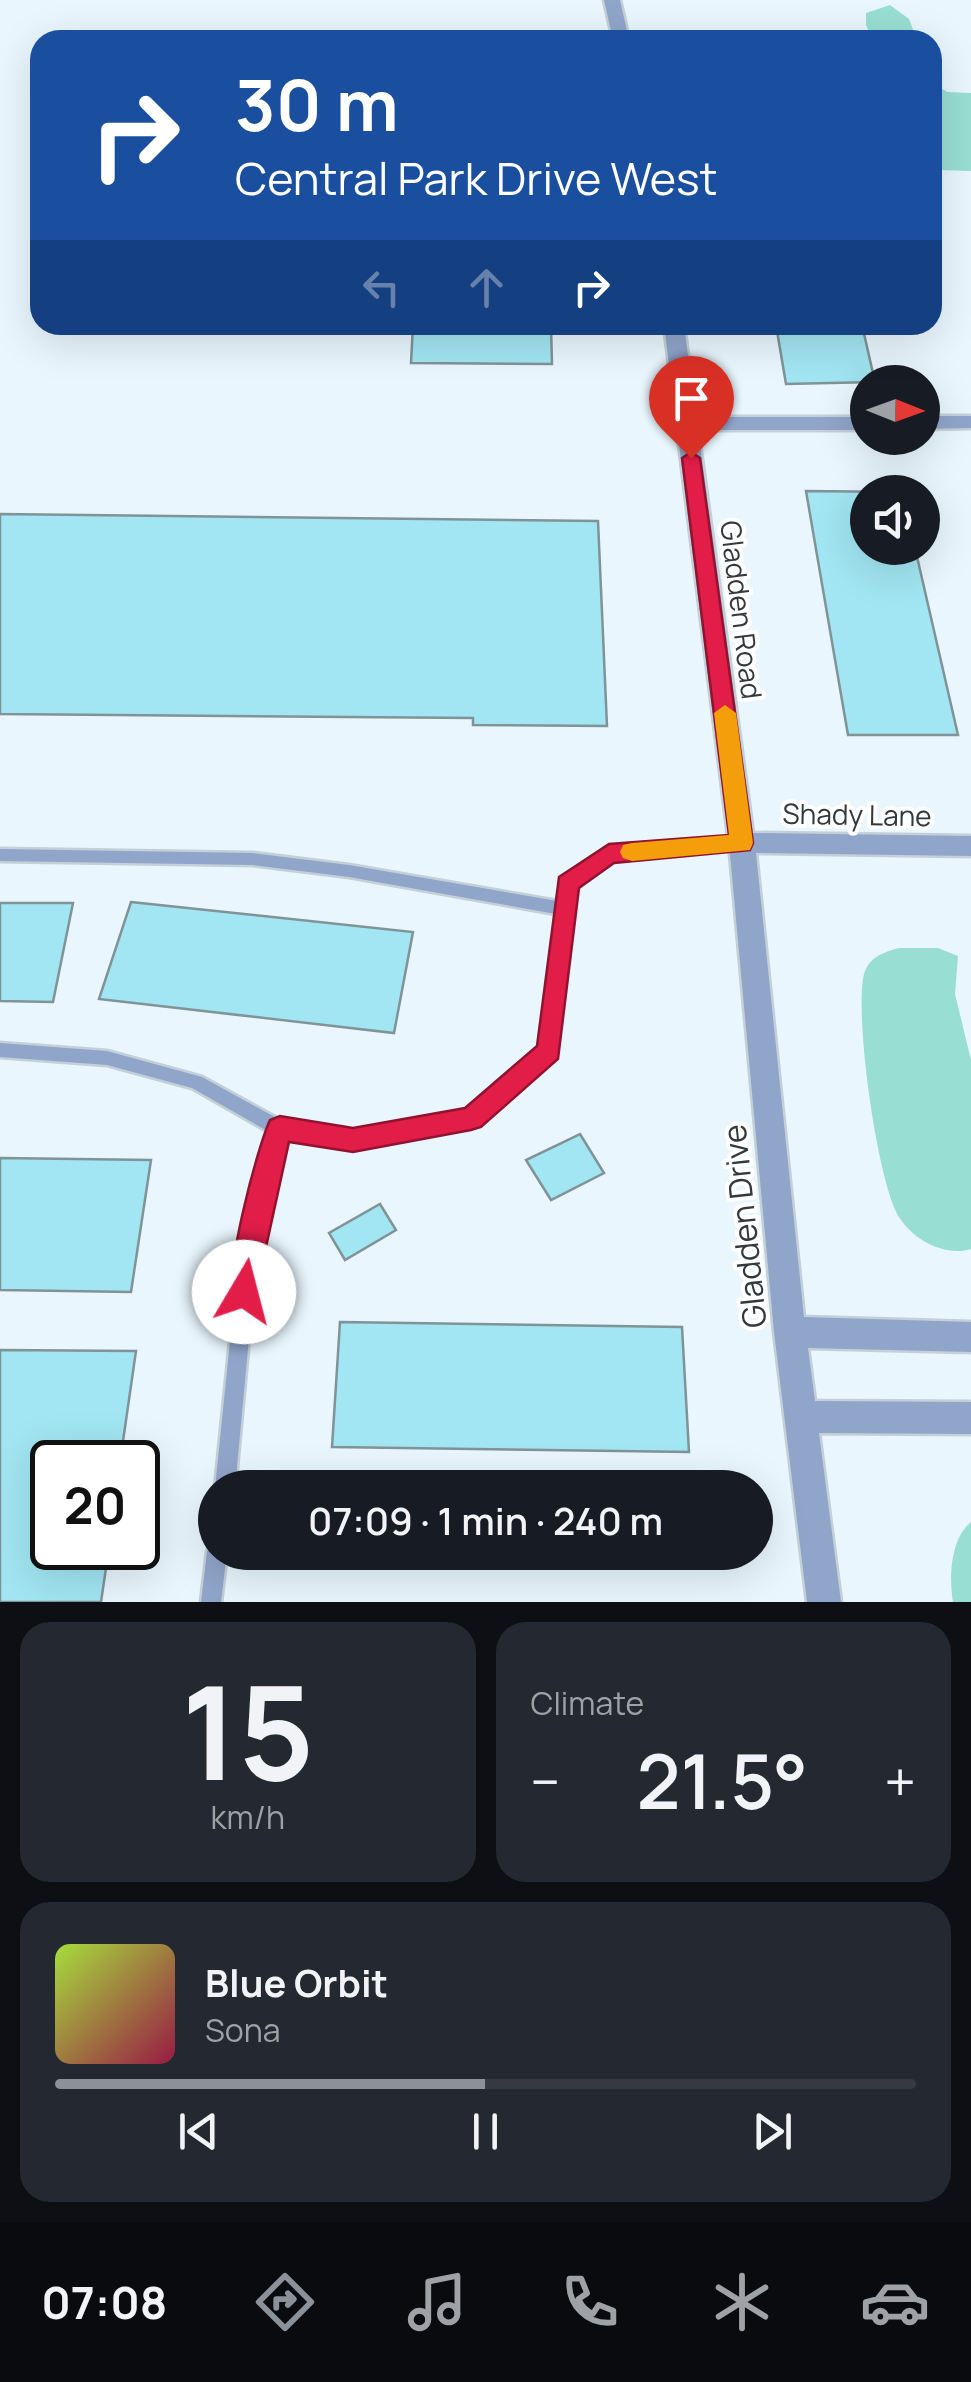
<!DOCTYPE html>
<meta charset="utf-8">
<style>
body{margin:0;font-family:Manrope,sans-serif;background:#242831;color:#f1f3f6;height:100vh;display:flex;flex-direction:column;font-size:38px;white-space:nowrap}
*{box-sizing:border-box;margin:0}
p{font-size:32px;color:#9ea1a6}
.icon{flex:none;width:55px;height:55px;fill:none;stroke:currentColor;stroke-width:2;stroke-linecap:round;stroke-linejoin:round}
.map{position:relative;height:1602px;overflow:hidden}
.side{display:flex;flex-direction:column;gap:20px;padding:20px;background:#0d0f14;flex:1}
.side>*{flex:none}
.banner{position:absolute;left:30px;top:30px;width:912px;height:305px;border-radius:30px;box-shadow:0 10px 40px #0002;background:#1a4fa0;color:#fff;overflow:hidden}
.needle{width:65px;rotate:91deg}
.tools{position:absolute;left:850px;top:365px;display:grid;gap:20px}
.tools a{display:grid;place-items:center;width:90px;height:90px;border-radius:50%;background:#171b24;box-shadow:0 10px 40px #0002;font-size:50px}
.speed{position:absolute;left:30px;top:1440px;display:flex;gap:20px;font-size:50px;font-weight:700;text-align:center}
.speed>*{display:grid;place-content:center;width:130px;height:130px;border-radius:50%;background:#171b24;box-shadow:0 10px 40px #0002;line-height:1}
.speed .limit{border:5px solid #111;border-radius:15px;background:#fff;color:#111}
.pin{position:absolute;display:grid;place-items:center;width:85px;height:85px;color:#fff;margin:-102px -42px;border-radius:50% 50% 50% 0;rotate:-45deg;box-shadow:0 0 10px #0007}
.pin .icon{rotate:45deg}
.me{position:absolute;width:110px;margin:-55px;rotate:8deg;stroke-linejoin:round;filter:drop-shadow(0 0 8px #0008)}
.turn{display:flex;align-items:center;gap:35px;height:210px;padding:0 40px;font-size:45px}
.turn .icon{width:130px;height:130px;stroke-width:2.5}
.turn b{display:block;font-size:70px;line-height:85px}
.lanes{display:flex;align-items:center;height:95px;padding:0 40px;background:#0003;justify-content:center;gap:50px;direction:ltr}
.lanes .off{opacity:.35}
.big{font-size:75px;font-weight:600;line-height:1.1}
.side .tile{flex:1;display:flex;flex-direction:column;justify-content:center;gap:15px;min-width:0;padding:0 35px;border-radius:30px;background:#242831}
.side .dial{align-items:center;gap:0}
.dial b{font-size:130px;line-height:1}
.song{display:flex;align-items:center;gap:30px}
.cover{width:120px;height:120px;border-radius:15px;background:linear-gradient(135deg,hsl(80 70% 55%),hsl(340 70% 35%))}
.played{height:10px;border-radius:5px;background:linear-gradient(90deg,#8c9099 50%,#363941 50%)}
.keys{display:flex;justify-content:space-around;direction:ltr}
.heat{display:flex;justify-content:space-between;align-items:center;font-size:55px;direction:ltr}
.side .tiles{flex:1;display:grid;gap:20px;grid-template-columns:1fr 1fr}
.tile:last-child{grid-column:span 2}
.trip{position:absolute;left:198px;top:1470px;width:575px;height:100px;border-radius:50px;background:#171b24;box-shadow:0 10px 40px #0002;font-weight:600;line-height:100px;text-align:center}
.tab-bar{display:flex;height:160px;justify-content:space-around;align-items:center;background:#090b0e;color:#9ea1a6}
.tab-bar .icon{width:70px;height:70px}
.tab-bar .on{color:#8c9099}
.tab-bar b{font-size:45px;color:#f1f3f6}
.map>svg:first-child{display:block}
.water{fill:#99ded3}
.building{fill:#a1e6f2;stroke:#809397;stroke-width:2.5}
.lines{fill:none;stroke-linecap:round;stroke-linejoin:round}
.service-casing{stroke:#c4d0d7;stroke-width:5}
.minor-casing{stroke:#c4d0d7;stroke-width:5}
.service{fill:#90a5ca;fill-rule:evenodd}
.minor{fill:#90a5ca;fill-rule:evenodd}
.route{fill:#e11d48;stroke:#92132f;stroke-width:2.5}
.slow{fill:#f59e0b}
.labels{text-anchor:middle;stroke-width:8;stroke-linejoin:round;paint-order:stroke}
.street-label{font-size:28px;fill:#32393d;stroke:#fff}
.near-street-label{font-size:32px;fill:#32393d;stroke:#fff}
</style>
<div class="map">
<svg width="971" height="1602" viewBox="0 0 971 1602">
<rect width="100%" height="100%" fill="#e9f6fe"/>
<path class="water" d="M 890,5 L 909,19 L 917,40 L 873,40 L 866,25 L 866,13 Z
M 932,82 L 947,92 L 971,93 L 971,171 L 936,170 L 933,163 Z
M 899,948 L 938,948 L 958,956 L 955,994 L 971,1060 L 971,1249 C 945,1257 913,1240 899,1217 C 877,1181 854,1014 864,974 C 869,957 884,952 899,948 Z
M 971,1522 L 971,1602 L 953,1602 C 949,1578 950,1539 971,1522 Z"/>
<path class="building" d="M 413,325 L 551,325 L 552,364 L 411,363 Z
M 776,325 L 862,325 L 875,382 L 786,384 Z
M 806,491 L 902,492 L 868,492 L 868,548 L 915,548 L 958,735 L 848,735 Z
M 0,514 L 598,521 L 607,726 L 473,725 L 473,718 L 0,714 Z
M 131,902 L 413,932 L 394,1033 L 99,999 Z
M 0,903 L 73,903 L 53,1002 L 0,1001 Z
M 580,1134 L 604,1173 L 551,1200 L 526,1160 Z
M 0,1158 L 151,1160 L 131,1292 L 0,1290 Z
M 380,1204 L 396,1230 L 345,1260 L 329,1233 Z
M 340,1322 L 682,1327 L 689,1452 L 332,1447 Z
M 0,1350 L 136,1351 L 120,1462 L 52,1462 L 52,1548 L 109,1548 L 101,1602 L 0,1602 Z"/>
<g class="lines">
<g class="service-casing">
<path id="service" d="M 742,837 L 747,839 L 750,843 L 747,847 L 742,849 L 612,860 L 574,887 L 557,1052 L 555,1057 L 477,1124 L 471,1127 L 353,1148 L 286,1137 L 257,1253 L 235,1488 L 215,1488 L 239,1253 L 269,1132 L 192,1088 L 107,1065 L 0,1057 L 0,1043 L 107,1051 L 202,1077 L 282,1121 L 353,1132 L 467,1112 L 541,1049 L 556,914 L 349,877 L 253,865 L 0,861 L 0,849 L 253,853 L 349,865 L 557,901 L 561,880 L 609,848 Z
M 215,1543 L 215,1552 L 227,1552 L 221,1602 L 201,1602 L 207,1552 L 210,1545 Z"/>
</g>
<g class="minor-casing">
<path id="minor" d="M 604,0 L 620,0 L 629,40 L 613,40 Z
M 664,325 L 684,325 L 696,417 L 868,417 L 868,430 L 698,430 L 753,833 L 971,836 L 971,856 L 756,853 L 804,1317 L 971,1322 L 971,1352 L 808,1348 L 815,1401 L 971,1402 L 971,1434 L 819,1433 L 841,1602 L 807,1602 L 774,1332 L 729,843 Z
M 922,416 L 971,416 L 971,428 L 922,429 Z"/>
</g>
<use href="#service" class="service"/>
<use href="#minor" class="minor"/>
</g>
<path class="route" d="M 691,452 L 700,458 L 753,843 L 750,850 L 614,863 L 579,888 L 558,1059 L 481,1127 L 471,1130 L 353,1152 L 289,1142 L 254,1302 L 244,1306 L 234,1302 C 223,1276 257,1148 270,1120 L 280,1116 L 353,1128 L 465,1108 L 537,1046 L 559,877 L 609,844 L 729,835 L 682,458 Z"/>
<path class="slow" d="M 725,705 L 736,713 L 753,843 L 750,850 L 632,861 L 623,858 L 620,852 L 623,845 L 632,843 L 729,835 L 714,713 Z"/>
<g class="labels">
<g class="street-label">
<text transform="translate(741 610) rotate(83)" y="10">Gladden Road</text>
<text transform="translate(857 815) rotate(1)" y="10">Shady Lane</text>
</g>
<g class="near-street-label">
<text transform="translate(745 1226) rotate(-96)" y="11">Gladden Drive</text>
</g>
</g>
</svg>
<div class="tools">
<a><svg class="needle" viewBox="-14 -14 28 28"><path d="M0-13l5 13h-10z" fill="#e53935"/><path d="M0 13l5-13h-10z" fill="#9ea1a6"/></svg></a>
<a><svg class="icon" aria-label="sound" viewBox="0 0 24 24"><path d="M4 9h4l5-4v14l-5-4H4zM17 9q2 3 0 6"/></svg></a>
</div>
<div class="speed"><div class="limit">20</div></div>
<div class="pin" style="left:691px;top:458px;background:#d93025"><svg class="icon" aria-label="arrive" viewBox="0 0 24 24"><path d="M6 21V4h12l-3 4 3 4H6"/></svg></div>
<svg class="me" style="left:244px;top:1292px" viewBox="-20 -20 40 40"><circle r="19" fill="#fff"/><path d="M0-13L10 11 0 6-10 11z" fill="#e11d48"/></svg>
<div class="trip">07:09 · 1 min · 240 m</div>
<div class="banner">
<div class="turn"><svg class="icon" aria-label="right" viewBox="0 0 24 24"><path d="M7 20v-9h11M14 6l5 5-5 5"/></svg><div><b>30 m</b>Central Park Drive West</div></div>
<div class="lanes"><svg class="icon off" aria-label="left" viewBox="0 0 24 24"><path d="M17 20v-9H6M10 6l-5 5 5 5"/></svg><svg class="icon off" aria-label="ahead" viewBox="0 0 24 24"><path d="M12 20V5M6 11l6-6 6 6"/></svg><svg class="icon" aria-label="right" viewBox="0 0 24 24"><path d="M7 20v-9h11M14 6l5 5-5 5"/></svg></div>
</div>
</div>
<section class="side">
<div class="tiles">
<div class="tile dial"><b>15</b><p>km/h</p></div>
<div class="tile"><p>Climate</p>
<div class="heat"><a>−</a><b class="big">21.5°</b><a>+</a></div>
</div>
<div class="tile">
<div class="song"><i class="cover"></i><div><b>Blue Orbit</b><p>Sona</p></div></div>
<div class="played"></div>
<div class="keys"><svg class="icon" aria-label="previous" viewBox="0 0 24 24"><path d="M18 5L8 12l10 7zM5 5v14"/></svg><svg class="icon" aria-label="pause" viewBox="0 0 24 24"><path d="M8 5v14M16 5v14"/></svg><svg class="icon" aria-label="next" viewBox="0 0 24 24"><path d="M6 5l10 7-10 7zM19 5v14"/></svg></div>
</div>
</div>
</section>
<nav class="tab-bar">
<b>07:08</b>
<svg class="icon on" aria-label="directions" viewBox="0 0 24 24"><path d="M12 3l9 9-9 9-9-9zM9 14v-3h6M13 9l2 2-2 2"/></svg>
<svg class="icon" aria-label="music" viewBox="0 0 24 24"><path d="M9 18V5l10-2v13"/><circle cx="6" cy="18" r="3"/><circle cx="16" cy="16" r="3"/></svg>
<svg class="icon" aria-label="phone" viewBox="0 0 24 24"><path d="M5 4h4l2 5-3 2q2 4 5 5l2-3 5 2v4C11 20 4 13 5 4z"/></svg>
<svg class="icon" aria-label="climate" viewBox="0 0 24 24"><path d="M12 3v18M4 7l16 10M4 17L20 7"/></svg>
<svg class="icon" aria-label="car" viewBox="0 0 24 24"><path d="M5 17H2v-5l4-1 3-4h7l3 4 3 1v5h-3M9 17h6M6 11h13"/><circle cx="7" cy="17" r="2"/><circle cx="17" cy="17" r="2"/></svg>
</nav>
